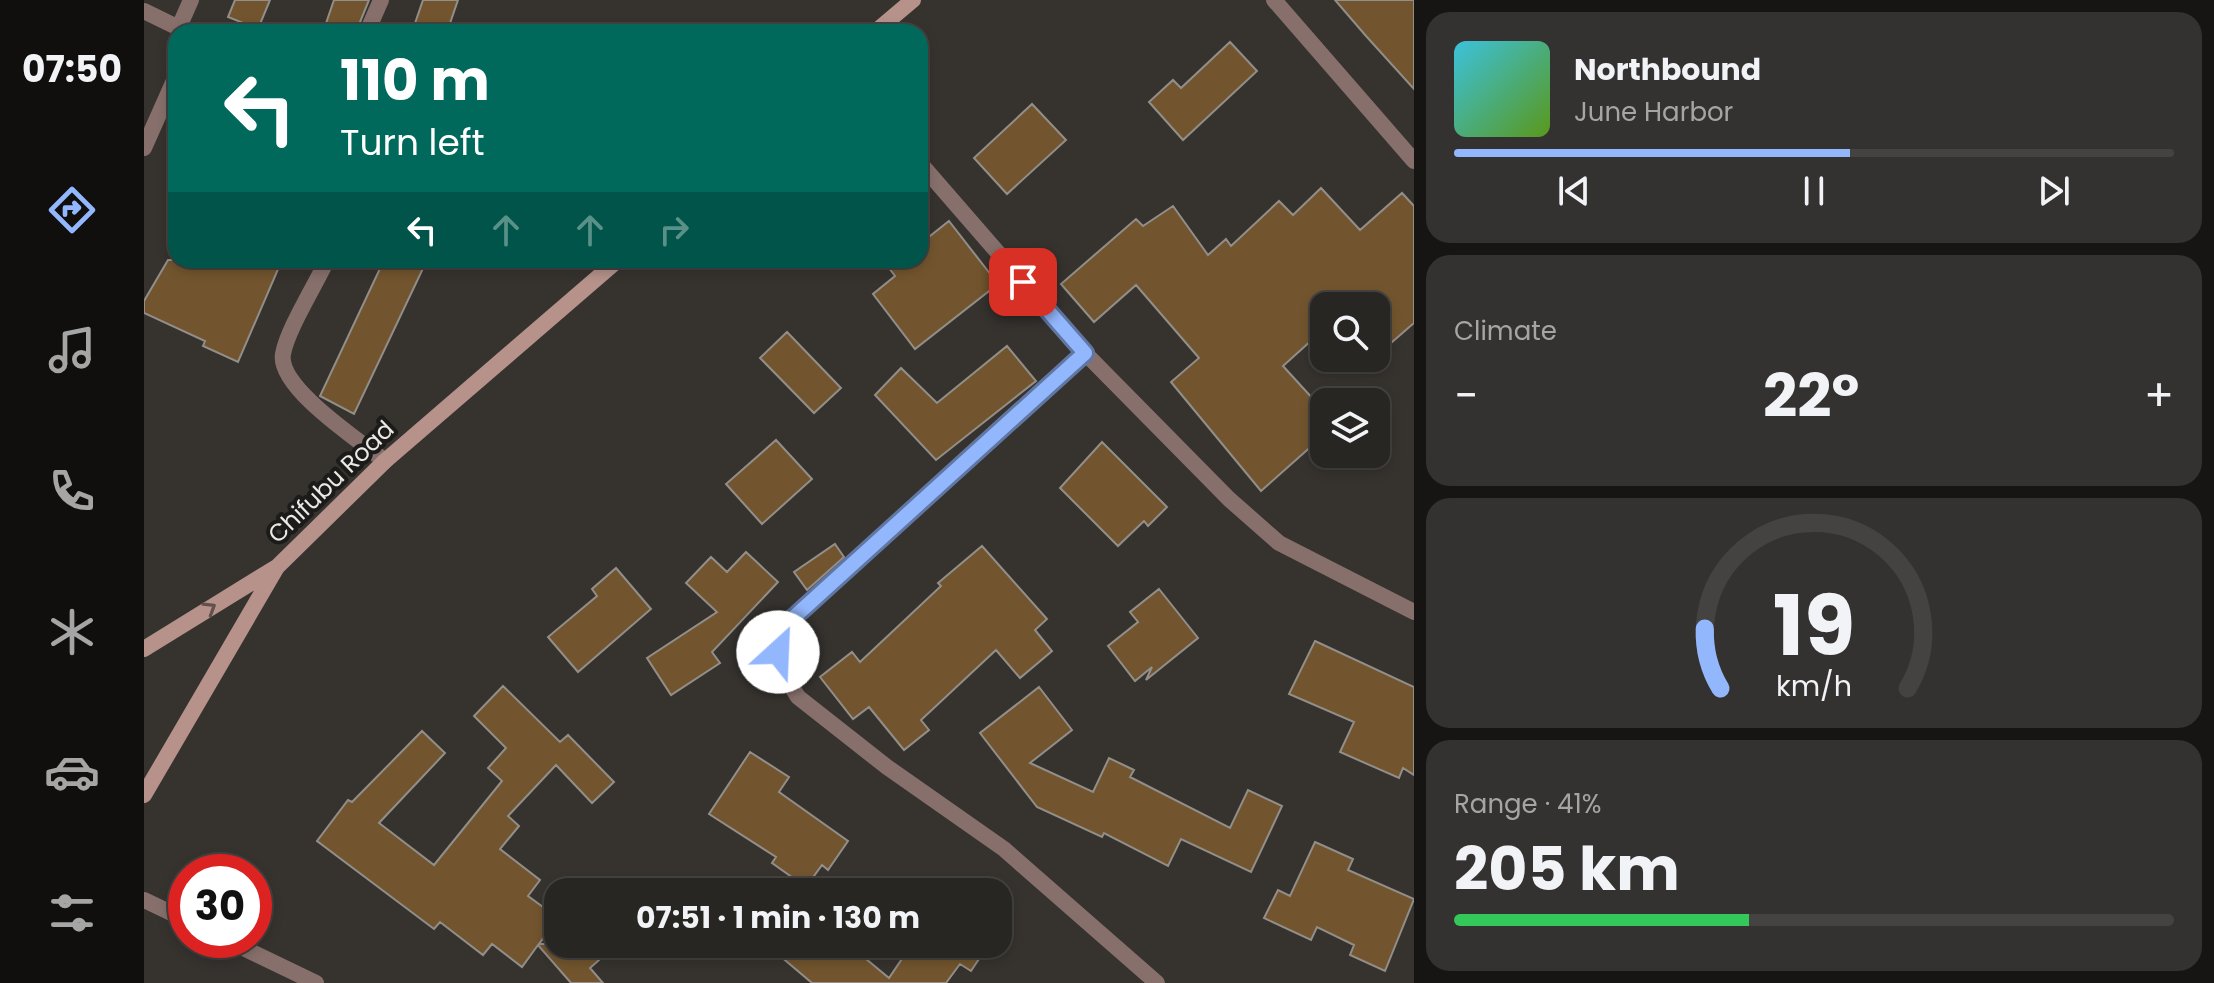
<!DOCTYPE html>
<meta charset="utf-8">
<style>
body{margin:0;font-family:Poppins,sans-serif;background:#343230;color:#f1f3f6;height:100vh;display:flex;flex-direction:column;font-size:30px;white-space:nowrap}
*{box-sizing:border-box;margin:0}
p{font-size:26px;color:#a5a5a6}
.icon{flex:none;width:44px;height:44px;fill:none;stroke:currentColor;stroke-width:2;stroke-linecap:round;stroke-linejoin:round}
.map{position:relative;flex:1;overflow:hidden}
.side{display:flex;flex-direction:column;gap:12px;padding:12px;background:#161513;width:800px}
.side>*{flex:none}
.guide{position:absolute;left:24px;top:24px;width:760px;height:244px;border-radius:24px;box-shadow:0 4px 12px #0003,0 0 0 2px #444341;background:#00695c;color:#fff;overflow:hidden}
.fabs{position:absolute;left:1166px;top:292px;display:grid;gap:16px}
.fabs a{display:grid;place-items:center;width:80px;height:80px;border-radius:16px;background:#282623;box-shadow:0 4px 12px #0003,0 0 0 2px #444341;font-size:40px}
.speed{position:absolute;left:24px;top:854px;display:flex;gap:16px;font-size:40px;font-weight:700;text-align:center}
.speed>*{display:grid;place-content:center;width:104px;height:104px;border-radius:50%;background:#282623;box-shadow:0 4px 12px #0003,0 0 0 2px #444341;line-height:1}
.speed .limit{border:12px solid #d22;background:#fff;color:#111}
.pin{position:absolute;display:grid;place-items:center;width:68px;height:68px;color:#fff;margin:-34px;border-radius:16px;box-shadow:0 4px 12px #0006}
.me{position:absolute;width:88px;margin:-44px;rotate:25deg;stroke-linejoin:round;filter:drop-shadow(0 0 6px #0008)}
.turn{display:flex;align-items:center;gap:28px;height:168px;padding:0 40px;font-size:36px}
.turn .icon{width:104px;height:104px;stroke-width:2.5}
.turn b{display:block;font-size:56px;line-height:68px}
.lanes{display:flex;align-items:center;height:76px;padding:0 40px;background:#0003;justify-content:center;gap:40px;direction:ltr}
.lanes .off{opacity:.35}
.big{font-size:60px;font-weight:700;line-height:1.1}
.side .card{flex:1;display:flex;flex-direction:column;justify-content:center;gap:12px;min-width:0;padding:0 28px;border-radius:24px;background:#343230}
.side .dial{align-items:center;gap:0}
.dial svg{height:208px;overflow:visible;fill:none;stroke:#444341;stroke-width:7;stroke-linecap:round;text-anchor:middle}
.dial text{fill:#f1f3f6;stroke:none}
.song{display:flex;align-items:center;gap:24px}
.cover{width:96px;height:96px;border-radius:12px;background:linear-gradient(135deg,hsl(190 70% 55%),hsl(90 70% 35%))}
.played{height:8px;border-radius:4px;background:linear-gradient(90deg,#93b7fd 55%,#444341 55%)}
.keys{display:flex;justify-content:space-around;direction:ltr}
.heat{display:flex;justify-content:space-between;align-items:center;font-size:44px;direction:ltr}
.charge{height:12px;border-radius:6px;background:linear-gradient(90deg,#34c759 41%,#444341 0)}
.trip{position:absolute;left:400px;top:878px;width:468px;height:80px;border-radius:24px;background:#282623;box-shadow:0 4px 12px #0003,0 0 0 2px #444341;font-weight:700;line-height:80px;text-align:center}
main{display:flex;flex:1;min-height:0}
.menu{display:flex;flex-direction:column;width:144px;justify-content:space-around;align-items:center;background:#100f0e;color:#a5a5a6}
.menu .icon{width:56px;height:56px}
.menu .on{color:#93b7fd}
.menu b{font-size:36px;color:#f1f3f6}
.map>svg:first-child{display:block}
.building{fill:#72552e;stroke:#928e8a;stroke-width:2}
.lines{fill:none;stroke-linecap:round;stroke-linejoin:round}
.minor{stroke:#87706c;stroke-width:16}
.tertiary{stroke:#87706c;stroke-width:16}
.secondary{stroke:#b6928b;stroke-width:16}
.oneway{stroke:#61514c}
.route-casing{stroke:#6077a4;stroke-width:20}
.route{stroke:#93b7fd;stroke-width:14}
.labels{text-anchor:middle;stroke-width:8;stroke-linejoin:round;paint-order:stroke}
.street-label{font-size:24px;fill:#ebe9e6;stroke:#1c1b19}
</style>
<main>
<nav class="menu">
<b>07:50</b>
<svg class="icon on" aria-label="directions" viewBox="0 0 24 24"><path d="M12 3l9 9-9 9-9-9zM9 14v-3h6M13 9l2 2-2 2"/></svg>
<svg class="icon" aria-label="music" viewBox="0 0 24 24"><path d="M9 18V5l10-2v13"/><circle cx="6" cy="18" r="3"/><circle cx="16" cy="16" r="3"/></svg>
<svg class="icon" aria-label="phone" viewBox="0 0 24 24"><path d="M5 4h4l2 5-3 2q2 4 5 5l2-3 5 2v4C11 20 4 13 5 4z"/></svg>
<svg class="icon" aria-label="climate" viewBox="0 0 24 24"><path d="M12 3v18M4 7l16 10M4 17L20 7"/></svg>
<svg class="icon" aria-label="car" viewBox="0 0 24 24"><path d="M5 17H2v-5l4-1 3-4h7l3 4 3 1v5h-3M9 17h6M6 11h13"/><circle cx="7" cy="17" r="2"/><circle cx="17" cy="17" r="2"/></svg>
<svg class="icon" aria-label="filters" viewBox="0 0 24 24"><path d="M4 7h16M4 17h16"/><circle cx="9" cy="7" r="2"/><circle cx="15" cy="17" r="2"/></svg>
</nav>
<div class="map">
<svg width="1270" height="983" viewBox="0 0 1270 983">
<rect width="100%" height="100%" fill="#36332f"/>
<path class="building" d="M 91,0 L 126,0 L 114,29 L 84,17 Z
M 190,0 L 225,0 L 212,32 L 179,32 Z
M 279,0 L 314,0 L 303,32 L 268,32 Z
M 1191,0 L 1270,0 L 1270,89 L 1222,36 Z
M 1086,42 L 1113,71 L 1039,140 L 1005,102 L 1029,80 L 1037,88 Z
M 888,104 L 922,140 L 863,194 L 830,158 Z
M 1177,188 L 1216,230 L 1258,193 L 1270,206 L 1270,323 L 1232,356 L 1232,306 L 1180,306 L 1180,329 L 1139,366 L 1180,411 L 1180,435 L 1117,491 L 1027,382 L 1055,358 L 992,285 L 950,322 L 917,284 L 992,219 L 999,226 L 1029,206 L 1064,255 L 1082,239 L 1087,246 L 1135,201 L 1149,215 Z
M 805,221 L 854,284 L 771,349 L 729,294 L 751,276 L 739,260 L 776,260 L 776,244 Z
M 24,260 L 138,260 L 94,362 L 59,346 L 61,341 L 0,313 L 0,301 Z
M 240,260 L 283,260 L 210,414 L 176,396 Z
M 643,332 L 697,388 L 670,413 L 616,358 Z
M 863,346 L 892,381 L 792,460 L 731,395 L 757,368 L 793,403 Z
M 632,440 L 668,479 L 618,524 L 582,484 Z
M 958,442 L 1023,507 L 1004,526 L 1000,521 L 974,546 L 916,488 Z
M 691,544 L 700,557 L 663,590 L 650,572 Z
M 838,546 L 903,619 L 891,630 L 908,651 L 876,678 L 852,650 L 777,720 L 785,730 L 760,750 L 725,707 L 709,719 L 676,677 L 708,652 L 716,662 L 797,586 L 794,583 Z
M 602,552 L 634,582 L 568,652 L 576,663 L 527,695 L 503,658 L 573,612 L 542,583 L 567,557 L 583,572 Z
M 472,568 L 507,609 L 434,672 L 404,637 L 453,596 L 448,589 Z
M 1015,589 L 1054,638 L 1002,680 L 1008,667 L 991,681 L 964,646 L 994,622 L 986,612 Z
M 1171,641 L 1270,687 L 1270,775 L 1259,768 L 1255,778 L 1196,752 L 1210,722 L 1145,694 Z
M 359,686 L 416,742 L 424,735 L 470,782 L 448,803 L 412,765 L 364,816 L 375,826 L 356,849 L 396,880 L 384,896 L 414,918 L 395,944 L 473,944 L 446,968 L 459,983 L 427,983 L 394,945 L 378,967 L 348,944 L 339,955 L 296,922 L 290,929 L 173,841 L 204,800 L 208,802 L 278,731 L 301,753 L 235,823 L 290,865 L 358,781 L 344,768 L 362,748 L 330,716 Z
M 895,687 L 928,730 L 886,763 L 949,792 L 965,758 L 990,770 L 986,777 L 1086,828 L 1104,790 L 1138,806 L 1107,872 L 1037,839 L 1024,866 L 960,833 L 958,837 L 893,807 L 836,733 Z
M 606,752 L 645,777 L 635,792 L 704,841 L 684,870 L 678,865 L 662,887 L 628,863 L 632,857 L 565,814 Z
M 1171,842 L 1209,859 L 1204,870 L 1270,899 L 1241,971 L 1206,955 L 1210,945 L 1173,927 L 1167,940 L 1120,918 L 1134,890 L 1146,896 Z
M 644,944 L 704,944 L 745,978 L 768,944 L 845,944 L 827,971 L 816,964 L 802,983 L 668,983 L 635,955 Z"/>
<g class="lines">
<path class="minor" d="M 1130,0 L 1270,161
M 0,11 L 43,32
M 35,27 L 47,0
M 223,32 L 237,0
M 0,148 L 32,76
M 776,163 L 941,353 L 1085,499 L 1135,543 L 1270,612
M 183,260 C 172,284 143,330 139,354 C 133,387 216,441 241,461
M 941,353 L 637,629 L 634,652 L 639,673 L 654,697 L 743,767 L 860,849 L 1013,983"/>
<path class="tertiary" d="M 0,900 L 42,920
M 83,940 L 172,983"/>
<path class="secondary" d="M 731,32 L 769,0
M 0,649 L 131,568
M 0,795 L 133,567 L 241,461 L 474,260"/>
</g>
<defs><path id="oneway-chevron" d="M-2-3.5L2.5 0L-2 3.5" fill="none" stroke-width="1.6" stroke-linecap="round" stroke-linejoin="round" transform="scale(2)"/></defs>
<use class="oneway" href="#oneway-chevron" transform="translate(66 608) rotate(-32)"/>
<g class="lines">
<g class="route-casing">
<path id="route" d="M 634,652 L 637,629 L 941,353 L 879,282"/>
</g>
<use href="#route" class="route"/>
</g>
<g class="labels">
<g class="street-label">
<text transform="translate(187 482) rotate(-44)" y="8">Chifubu Road</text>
</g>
</g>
</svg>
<div class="fabs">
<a><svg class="icon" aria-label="search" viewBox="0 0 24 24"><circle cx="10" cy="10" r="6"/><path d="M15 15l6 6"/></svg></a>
<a><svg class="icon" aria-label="layers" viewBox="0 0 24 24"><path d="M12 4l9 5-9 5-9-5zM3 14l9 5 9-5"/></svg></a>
</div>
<div class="speed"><div class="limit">30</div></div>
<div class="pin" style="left:879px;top:282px;background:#d93025"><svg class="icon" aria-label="arrive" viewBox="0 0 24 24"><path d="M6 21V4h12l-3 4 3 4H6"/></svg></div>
<svg class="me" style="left:634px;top:652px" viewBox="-20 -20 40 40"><circle r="19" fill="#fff"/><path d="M0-13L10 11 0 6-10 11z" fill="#93b7fd"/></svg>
<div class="trip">07:51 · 1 min · 130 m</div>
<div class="guide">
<div class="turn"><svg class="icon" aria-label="left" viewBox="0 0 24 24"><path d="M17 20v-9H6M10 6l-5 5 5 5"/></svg><div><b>110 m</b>Turn left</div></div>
<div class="lanes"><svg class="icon" aria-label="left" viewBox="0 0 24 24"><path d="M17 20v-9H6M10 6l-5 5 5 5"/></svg><svg class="icon off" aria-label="ahead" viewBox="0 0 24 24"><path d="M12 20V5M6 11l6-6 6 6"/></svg><svg class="icon off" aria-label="ahead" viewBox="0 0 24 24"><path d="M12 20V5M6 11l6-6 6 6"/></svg><svg class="icon off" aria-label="right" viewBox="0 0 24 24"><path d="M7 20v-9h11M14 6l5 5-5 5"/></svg></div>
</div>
</div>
<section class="side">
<div class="card">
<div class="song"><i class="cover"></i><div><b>Northbound</b><p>June Harbor</p></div></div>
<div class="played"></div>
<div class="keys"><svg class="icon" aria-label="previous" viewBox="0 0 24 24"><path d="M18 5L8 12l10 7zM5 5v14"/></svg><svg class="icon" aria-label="pause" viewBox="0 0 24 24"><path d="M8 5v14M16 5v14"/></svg><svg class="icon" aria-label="next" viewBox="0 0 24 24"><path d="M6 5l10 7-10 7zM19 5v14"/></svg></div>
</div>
<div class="card"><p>Climate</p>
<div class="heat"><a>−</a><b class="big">22°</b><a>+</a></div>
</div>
<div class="card dial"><svg viewBox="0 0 100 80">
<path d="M14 69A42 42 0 1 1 86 69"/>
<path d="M14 69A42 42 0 0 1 8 46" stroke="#93b7fd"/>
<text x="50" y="56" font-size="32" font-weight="700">19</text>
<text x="50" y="72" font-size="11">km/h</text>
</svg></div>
<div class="card"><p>Range · 41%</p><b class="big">205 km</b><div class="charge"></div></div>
</section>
</main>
